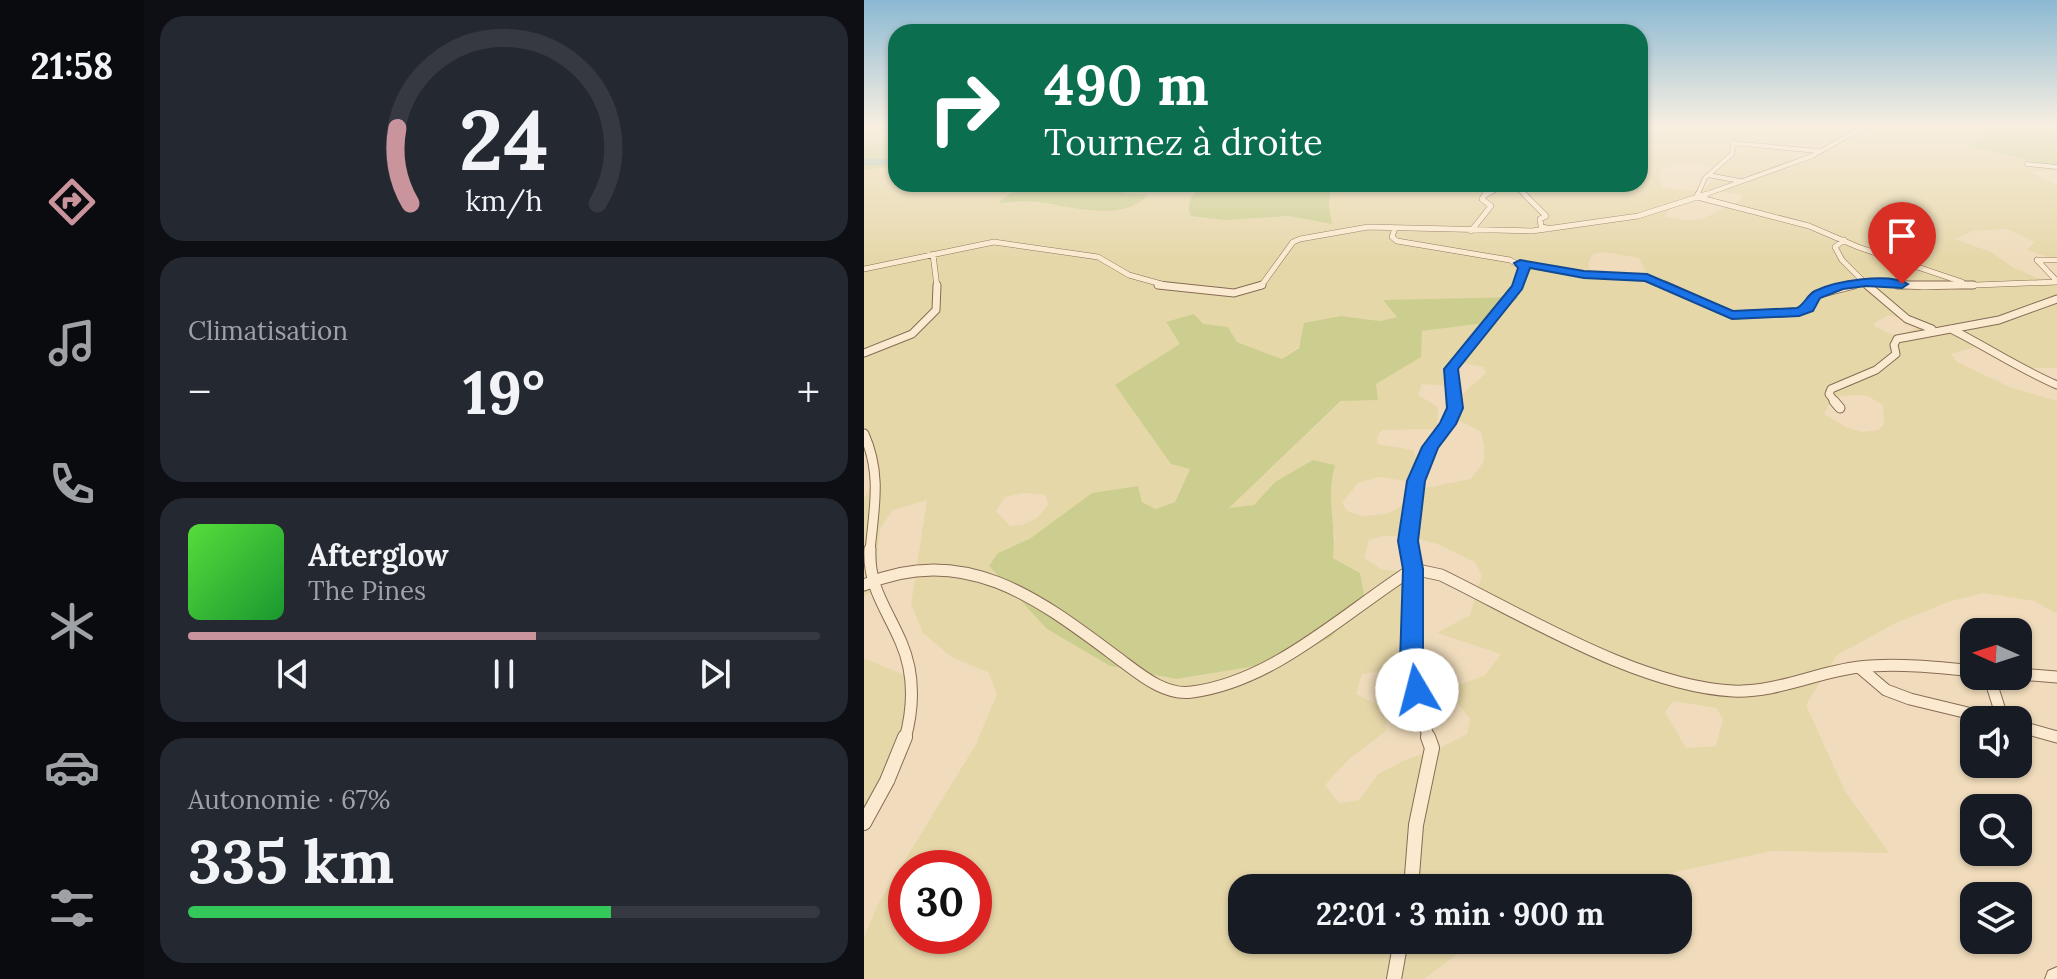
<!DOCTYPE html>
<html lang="fr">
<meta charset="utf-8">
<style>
body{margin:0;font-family:Lora,serif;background:#242831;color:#f1f3f6;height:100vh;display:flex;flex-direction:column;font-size:30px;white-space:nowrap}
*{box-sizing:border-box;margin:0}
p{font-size:26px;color:#9ea1a6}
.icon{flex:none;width:44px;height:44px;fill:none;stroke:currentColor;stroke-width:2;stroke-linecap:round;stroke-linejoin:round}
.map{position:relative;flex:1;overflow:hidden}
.details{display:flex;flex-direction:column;gap:16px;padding:16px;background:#0d0f14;width:720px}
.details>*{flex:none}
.banner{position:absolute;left:24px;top:24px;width:760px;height:168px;border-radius:24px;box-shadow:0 2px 6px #0004;background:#0b6e4f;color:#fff;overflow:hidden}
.needle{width:52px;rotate:273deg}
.tools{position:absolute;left:1096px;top:618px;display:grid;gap:16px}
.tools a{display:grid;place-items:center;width:72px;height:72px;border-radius:16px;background:#171b24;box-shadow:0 2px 6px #0004;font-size:40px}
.speed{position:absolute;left:24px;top:850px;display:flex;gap:16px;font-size:40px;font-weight:700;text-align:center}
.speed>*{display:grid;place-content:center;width:104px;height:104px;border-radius:50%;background:#171b24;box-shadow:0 2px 6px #0004;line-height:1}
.speed .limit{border:12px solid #d22;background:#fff;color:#111}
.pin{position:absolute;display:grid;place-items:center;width:68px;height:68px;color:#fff;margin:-82px -34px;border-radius:50% 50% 50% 0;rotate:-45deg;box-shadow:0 0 8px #0007}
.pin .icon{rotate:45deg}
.me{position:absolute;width:88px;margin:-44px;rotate:352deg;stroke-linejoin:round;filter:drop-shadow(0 0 6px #0008)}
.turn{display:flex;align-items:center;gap:28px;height:168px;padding:0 24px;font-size:36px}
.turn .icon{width:104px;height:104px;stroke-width:2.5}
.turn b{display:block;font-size:56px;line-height:68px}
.big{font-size:60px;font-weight:700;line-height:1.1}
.details .widget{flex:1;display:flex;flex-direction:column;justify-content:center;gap:12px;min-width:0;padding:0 28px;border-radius:24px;background:#242831}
.details .dial{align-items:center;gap:0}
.dial svg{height:208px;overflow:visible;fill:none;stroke:#363941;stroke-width:7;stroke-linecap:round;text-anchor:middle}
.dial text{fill:#f1f3f6;stroke:none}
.song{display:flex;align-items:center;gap:24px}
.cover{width:96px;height:96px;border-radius:12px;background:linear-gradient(135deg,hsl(110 70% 55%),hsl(130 70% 35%))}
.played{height:8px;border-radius:4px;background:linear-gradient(90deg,#ca949c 55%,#363941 55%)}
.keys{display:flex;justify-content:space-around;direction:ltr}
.heat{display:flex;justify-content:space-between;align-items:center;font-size:44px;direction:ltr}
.charge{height:12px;border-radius:6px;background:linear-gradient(90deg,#34c759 67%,#363941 0)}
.trip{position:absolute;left:364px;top:874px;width:464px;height:80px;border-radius:24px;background:#171b24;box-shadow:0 2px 6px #0004;font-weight:700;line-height:80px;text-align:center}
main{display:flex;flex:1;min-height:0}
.tabs{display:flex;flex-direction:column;width:144px;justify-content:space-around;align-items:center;background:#090b0e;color:#9ea1a6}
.tabs .icon{width:56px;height:56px}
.tabs .selected{color:#ca949c}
.tabs b{font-size:36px;color:#f1f3f6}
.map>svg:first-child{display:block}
.farmland{fill:#e6d7a9;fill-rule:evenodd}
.green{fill:#ccce8f}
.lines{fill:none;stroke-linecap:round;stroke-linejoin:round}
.river{fill:#a0c1b4;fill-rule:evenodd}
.minor-far5-casing{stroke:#886b55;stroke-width:5}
.minor-far4-casing{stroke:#886b55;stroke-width:6}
.minor-far3-casing{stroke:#886b55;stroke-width:9}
.minor-far2-casing{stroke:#886b55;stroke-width:11}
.minor-far1-casing{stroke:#886b55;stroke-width:13}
.minor-casing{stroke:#886b55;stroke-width:16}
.tertiary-casing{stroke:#886b55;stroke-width:2}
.minor-far5{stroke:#fbeacf;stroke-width:4}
.minor-far4{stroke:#fbeacf;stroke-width:5}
.minor-far3{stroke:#fbeacf;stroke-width:7}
.minor-far2{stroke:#fbeacf;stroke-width:9}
.minor-far1{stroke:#fbeacf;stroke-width:11}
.minor{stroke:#fbeacf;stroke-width:14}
.tertiary{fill:#fbeacf;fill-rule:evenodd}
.route{fill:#1a73e8;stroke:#114b97;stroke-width:2}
</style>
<main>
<nav class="tabs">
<b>21:58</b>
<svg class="icon selected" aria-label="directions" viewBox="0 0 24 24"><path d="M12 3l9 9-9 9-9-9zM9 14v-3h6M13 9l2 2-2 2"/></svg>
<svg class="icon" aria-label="music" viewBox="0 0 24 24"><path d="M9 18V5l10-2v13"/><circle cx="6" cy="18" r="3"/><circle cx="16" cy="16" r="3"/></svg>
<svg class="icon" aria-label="phone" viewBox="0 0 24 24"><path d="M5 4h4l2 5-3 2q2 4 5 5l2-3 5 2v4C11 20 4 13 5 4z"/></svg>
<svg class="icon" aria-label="climate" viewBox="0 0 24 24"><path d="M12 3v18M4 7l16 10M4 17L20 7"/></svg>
<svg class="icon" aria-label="car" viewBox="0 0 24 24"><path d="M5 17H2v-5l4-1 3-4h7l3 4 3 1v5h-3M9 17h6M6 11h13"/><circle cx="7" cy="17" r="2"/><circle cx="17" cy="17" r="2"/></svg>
<svg class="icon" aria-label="filters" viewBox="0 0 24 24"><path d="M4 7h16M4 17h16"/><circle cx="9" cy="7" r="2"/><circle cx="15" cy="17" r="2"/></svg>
</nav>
<section class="details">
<div class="widget dial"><svg viewBox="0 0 100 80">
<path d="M14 69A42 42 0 1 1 86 69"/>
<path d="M14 69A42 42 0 0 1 9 40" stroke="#ca949c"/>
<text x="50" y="56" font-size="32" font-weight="700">24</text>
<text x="50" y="72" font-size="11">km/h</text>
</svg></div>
<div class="widget"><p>Climatisation</p>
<div class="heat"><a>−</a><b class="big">19°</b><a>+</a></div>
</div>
<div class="widget">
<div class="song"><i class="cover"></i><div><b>Afterglow</b><p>The Pines</p></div></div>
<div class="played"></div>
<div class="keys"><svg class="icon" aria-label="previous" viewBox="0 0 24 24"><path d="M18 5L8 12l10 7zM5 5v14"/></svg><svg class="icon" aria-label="pause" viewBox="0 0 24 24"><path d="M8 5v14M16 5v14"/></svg><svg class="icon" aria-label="next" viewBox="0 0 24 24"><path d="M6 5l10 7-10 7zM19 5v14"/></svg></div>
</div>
<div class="widget"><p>Autonomie · 67%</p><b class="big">335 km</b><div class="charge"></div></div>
</section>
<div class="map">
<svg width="1193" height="979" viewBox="0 0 1193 979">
<rect width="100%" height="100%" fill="#f0dcbc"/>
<path class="farmland" d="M 0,124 L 32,124 L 32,141 L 0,145 Z
M 776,124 L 915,124 L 925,127 L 939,124 L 1113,124 L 1120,139 L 1106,145 L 1193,167 L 1193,171 L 1166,171 L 1193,185 L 1193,260 L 1162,250 L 1171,242 L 1143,229 L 1109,231 L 1091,239 L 1127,252 L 1150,268 L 1193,286 L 1193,368 L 1157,368 L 1115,346 L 1087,354 L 1093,362 L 1148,388 L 1193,401 L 1193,614 L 1170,601 L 1120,593 L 1087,601 L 1032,623 L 973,655 L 942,705 L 981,791 L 1025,853 L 908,851 L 739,888 L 378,888 L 378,940 L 613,940 L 560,979 L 0,979 L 0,937 L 15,902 L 111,746 L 133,694 L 124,672 L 89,658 L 59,633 L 47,604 L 63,500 L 29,510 L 16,529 L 10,591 L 0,596 L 0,499 L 12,477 L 0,445 L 0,170 L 32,166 L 32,184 L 159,184 L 135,203 L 166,202 L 219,209 L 259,208 L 283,196 L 258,193 L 249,188 L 252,184 L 338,184 L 328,195 L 396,217 L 424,216 L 467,224 L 465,206 L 467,184 L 776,184 ZM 820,163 L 852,167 L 852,177 L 837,191 L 798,188 L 795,175 L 799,168 ZM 857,192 L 878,195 L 877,200 L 838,219 L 822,221 L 800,216 L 806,209 ZM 740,252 L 775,258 L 782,273 L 726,270 L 724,264 L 729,254 ZM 520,301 L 622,323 L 557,331 L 531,371 L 478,401 L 364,509 L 390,505 L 411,482 L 466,484 L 464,500 L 471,536 L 469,558 L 496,573 L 501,599 L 467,637 L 418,662 L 312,679 L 246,666 L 183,629 L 134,553 L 167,538 L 187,524 L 273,486 L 278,502 L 292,509 L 311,502 L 326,469 L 317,343 L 302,323 L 364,327 L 373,342 L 418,359 L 477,316 L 516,321 L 533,317 ZM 1026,315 L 1052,324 L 1054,327 L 1037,335 L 1023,333 L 1010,326 L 1010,323 ZM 597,363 L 619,367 L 622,373 L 590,401 L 589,418 L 617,432 L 620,446 L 620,461 L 607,479 L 556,489 L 533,509 L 521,514 L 498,516 L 483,511 L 478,503 L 494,483 L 515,477 L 547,482 L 554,463 L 549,450 L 514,444 L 513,437 L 518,430 L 573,429 L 574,407 L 554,395 L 558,384 L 587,386 ZM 990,395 L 1004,396 L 1019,405 L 1020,424 L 1014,430 L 999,432 L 984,428 L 960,414 L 969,397 ZM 159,493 L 182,495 L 184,505 L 173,518 L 158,525 L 146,526 L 132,511 L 141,497 ZM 519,536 L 543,536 L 573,544 L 611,562 L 618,575 L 606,615 L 573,633 L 637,654 L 621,675 L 577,692 L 590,698 L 606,719 L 603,734 L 574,749 L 541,760 L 514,774 L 495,800 L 475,803 L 461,785 L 485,759 L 522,731 L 523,709 L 492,694 L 498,674 L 532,669 L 539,660 L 548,606 L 551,585 L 541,572 L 517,569 L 500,558 L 505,540 ZM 809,701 L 852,708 L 859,719 L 852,746 L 822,748 L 801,712 ZM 42,868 L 110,868 L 110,936 L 42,936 Z
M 0,658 L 47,678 L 45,741 L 0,818 Z"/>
<path class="green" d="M 1113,124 L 1193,124 L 1193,167 L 1104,146 L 1120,139 Z
M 32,141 L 32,166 L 0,170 L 0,145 Z
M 159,184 L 252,184 L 250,188 L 259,193 L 284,195 C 259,222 210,207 179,203 C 164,201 148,202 134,203 Z
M 338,184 L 467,184 L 465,206 L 468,224 L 424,216 L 360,220 L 327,216 C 321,203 329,194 338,184 Z
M 655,297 L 622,323 L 558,331 L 557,357 L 512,384 L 514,400 L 477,401 L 365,508 L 390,505 L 411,482 L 449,460 L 471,465 C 461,501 473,523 469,558 L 496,573 L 501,599 L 467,637 L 418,662 L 312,679 L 246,666 L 183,629 L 125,566 L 134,553 L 167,538 L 228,493 L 274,486 L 278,502 L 292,509 L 311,502 L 326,469 L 307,464 L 251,385 L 316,344 L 302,322 L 330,314 L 339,324 L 364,327 L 373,342 L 418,359 L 435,348 L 440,323 L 477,316 L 516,321 L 533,317 L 519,300 Z"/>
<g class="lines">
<path class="river" d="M 0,159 L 32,159 L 32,165 L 0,165 Z"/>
<g class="minor-far5-casing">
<path id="minor-far5" d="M 1163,164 L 1193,167
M 844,175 L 876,181
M 648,184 L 663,196
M 620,196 L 642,184
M 833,196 L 841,178 L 868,154 L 869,143 L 954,151
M 837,196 L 948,156 L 1005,124"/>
</g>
<g class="minor-far4-casing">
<path id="minor-far4" d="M 660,194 L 682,216 L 676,219 L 677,226 L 685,229
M 834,194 L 833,197 L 945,226 L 994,247 L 1098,282
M 531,228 L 528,237 L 533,241 L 646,260 L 660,268 L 653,287
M 607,231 L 627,206 L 618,199 L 621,194
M 980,240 L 971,247 L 978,260 L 1005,287
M 69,254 L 73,287
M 1173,260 L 1193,281
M 1173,260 L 1193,260
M 656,263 L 720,274 L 783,277 L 806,287
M 0,269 L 130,242 L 234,257 L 265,275 L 308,287
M 392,287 L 397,286 L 429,242 L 436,239 L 504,227 L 668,231 L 774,216 L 843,194
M 978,287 L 1002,283 L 1060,287 L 1193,282"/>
</g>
<g class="minor-far3-casing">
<path id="minor-far3" d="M 294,285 L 370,293 L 398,285
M 801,285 L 868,315 L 935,312 L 944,308 L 951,295 L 990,285
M 1003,285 L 1043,319 L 1068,329
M 1034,285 L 1109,285
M 1087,329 C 1123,347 1156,369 1193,385
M 0,353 L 48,334 L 72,310 L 73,285
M 591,403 L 587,369 L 654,285
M 972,403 L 965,394 L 967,389 L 1012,370 L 1032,354 L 1030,345 L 1033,339 L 1135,320 L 1193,299"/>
</g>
<g class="minor-far2-casing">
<path id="minor-far2" d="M 970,401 L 976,408
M 0,434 C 18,474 10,508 6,551
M 547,551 C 542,491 562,458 591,408 L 591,401"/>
</g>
<g class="minor-far1-casing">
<path id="minor-far1" d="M 6,549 C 4,587 23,609 37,642 C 51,674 50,706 41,739
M 547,549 C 554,617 541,671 565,739
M 0,585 C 103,540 180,603 258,661 C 278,676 302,696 328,692 C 411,681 481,612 549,569 L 577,575 C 663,617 775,686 869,691 C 912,693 953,672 995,667 C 1032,663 1073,667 1110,671
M 995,667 L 1022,690 L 1046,699 L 1133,720
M 1154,674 L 1193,677
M 1125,676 L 1139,720
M 1154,726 L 1193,737"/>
</g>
<g class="minor-casing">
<path id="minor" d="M 0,823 L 23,781 L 41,737
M 547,888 L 552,825 L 568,748 L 564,737
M 530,979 L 537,940"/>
</g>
<g class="tertiary-casing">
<path id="tertiary" d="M 1193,967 L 1193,979 L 1181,979 L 1184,971 Z"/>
</g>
<use href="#minor-far5" class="minor-far5"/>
<use href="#minor-far4" class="minor-far4"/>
<use href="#minor-far3" class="minor-far3"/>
<use href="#minor-far2" class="minor-far2"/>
<use href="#minor-far1" class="minor-far1"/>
<use href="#minor" class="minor"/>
<use href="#tertiary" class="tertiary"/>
</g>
<linearGradient id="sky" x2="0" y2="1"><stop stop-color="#8bb9d3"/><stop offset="0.48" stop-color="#f8efe1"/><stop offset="1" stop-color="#f8efe1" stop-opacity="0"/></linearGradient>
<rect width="1193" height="261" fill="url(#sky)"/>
<path class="route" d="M 656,260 L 720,271 L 783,274 L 869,311 L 933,308 C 941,304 943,295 951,291 C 971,281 1025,272 1044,284 L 1038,288 L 1002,286 L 979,289 L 956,298 L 949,311 L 935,316 L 868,319 L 781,281 L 720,278 L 666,268 L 658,289 L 594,369 L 599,408 L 592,424 L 574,448 L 561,481 L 554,541 L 559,569 L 559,663 L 565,690 L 561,697 L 553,700 L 544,697 L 536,663 L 539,569 L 534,541 L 543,481 L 558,447 L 576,423 L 583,408 L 580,369 L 648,286 L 654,268 L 650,263 Z"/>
</svg>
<div class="tools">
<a><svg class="needle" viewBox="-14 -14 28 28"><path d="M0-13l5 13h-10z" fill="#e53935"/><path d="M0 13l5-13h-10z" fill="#9ea1a6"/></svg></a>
<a><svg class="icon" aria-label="sound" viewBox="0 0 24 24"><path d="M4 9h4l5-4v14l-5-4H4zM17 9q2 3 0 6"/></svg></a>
<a><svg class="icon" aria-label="search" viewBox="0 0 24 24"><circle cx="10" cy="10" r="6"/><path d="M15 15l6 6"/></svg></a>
<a><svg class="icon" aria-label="layers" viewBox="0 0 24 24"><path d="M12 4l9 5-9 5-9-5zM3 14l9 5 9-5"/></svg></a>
</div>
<div class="speed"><div class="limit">30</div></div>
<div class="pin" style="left:1038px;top:284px;background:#d93025"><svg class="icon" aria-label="arrive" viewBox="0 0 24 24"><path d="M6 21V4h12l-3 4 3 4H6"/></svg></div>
<svg class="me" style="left:553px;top:690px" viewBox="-20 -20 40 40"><circle r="19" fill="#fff"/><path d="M0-13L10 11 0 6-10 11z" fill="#1a73e8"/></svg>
<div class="trip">22:01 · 3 min · 900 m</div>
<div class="banner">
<div class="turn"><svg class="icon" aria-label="right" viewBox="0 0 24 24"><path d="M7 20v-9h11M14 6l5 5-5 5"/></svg><div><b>490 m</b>Tournez à droite</div></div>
</div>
</div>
</main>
